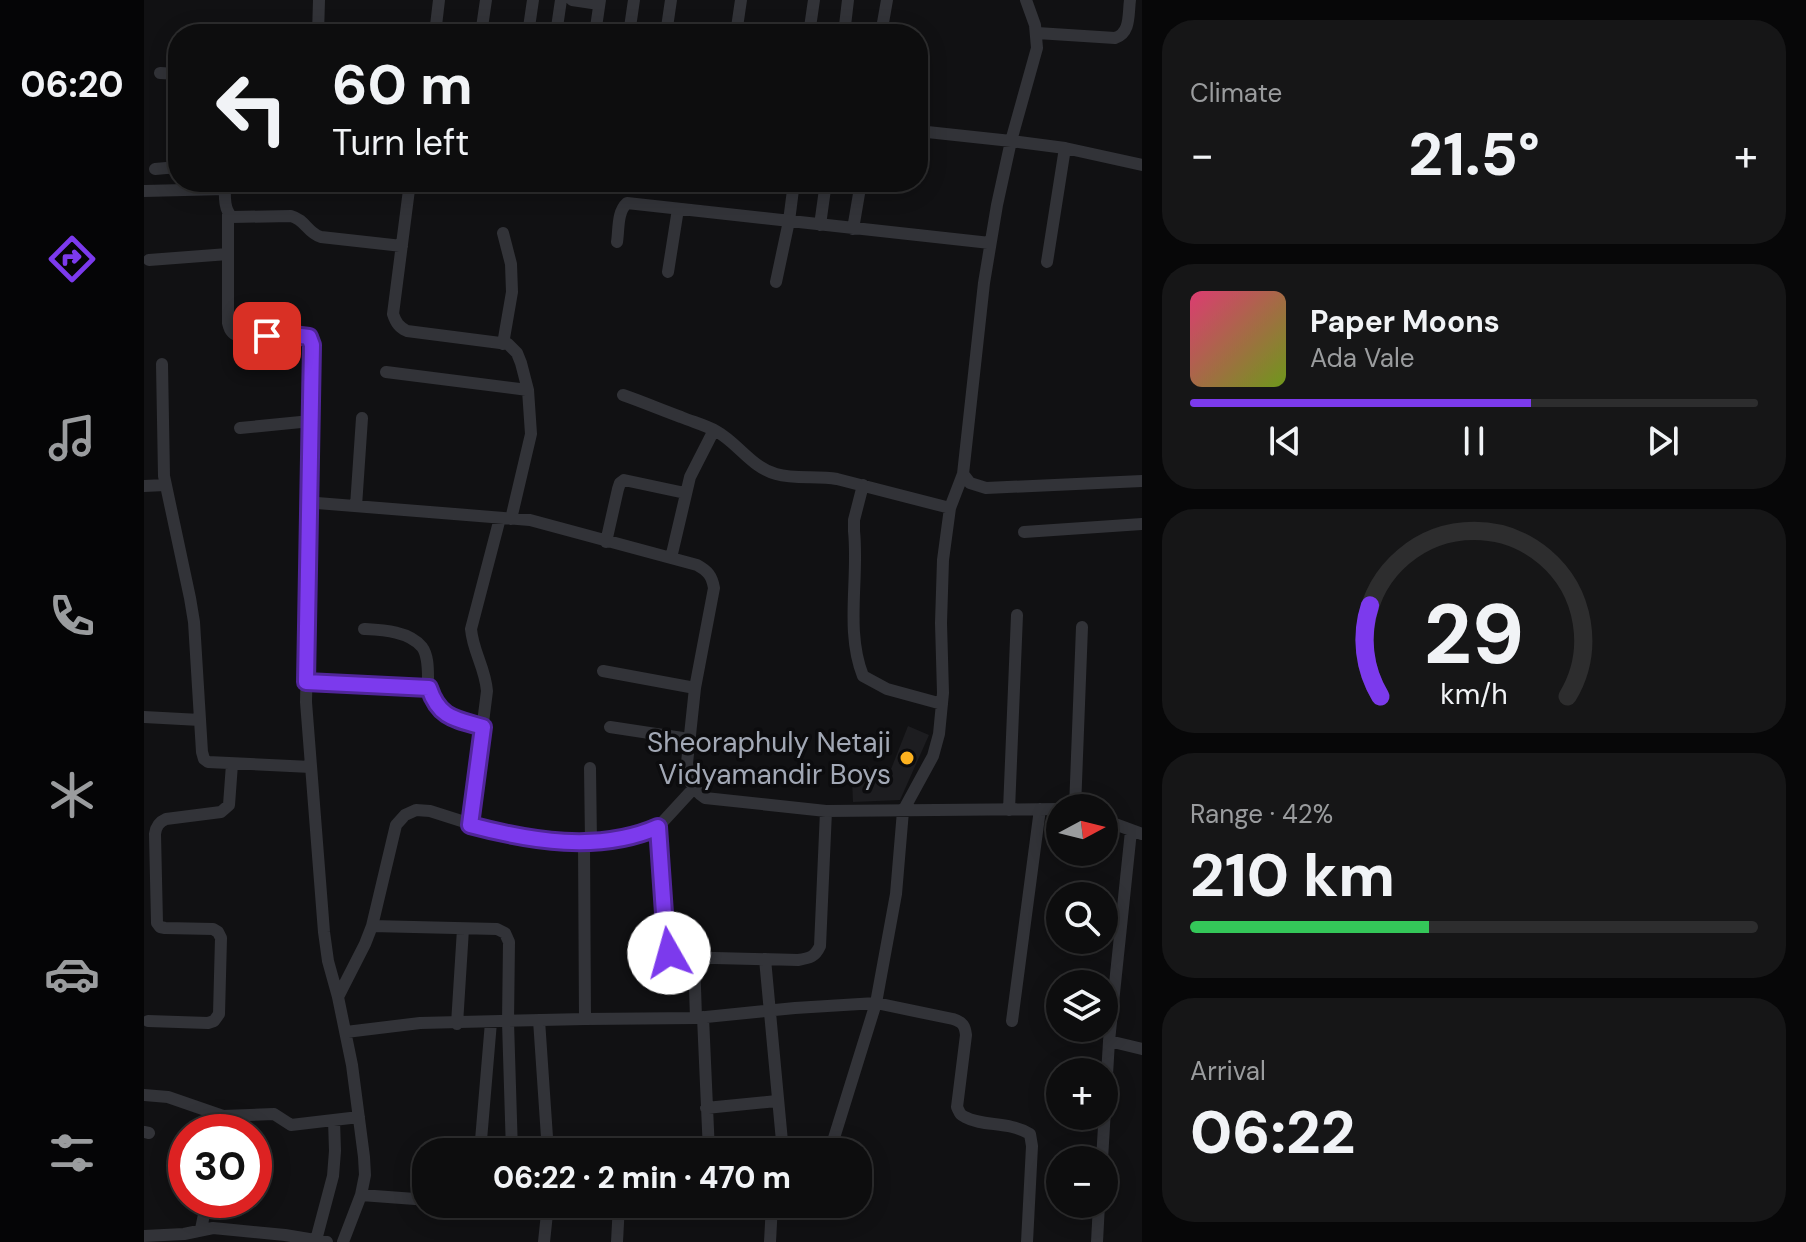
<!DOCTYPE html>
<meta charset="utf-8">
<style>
body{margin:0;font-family:"DM Sans",sans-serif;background:#161617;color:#f1f3f6;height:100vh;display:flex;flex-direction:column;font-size:30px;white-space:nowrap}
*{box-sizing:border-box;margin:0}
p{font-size:26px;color:#9a9c9e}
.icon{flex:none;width:44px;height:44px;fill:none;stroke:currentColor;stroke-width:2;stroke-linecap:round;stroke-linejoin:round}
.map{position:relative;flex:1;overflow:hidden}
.sheet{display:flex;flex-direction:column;gap:20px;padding:20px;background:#070708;width:664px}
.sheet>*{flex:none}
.banner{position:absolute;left:24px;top:24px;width:760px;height:168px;border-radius:32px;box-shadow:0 4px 20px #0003,0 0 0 2px #2d2d2e;background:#0d0d0e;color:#f1f3f6;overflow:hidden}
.needle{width:52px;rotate:83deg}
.buttons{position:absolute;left:902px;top:794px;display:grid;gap:16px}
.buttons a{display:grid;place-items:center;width:72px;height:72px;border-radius:50%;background:#0d0d0e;box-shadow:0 4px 20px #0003,0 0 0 2px #2d2d2e;font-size:40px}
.speed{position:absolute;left:24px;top:1114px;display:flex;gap:16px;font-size:40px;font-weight:700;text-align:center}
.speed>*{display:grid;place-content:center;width:104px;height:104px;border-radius:50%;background:#0d0d0e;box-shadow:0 4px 20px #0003,0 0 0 2px #2d2d2e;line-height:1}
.speed .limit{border:12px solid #d22;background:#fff;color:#111}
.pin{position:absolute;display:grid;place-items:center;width:68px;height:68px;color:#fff;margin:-34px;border-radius:16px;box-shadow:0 4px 12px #0006}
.me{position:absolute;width:88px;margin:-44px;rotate:353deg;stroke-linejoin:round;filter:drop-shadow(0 0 6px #0008)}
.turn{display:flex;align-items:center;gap:28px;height:168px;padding:0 32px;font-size:36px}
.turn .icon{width:104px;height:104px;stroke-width:2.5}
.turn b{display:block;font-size:56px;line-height:68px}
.big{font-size:60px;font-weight:800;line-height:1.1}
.sheet .card{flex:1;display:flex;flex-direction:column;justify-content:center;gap:12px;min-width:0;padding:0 28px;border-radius:32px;background:#161617}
.sheet .dial{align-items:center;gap:0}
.dial svg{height:208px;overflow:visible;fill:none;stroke:#2d2d2e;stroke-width:7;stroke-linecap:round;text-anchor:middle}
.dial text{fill:#f1f3f6;stroke:none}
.song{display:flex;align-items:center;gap:24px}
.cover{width:96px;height:96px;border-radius:12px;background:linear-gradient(135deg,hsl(340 70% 55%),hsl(80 70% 35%))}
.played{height:8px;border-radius:4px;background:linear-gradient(90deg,#7c3aed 60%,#2d2d2e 60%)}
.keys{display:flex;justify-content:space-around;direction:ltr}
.heat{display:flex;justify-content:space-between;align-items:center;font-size:44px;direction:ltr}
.charge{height:12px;border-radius:6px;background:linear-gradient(90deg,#34c759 42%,#2d2d2e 0)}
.trip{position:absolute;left:268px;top:1138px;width:460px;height:80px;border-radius:32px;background:#0d0d0e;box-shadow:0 4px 20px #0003,0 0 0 2px #2d2d2e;font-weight:800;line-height:80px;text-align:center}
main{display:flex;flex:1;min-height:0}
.tab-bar{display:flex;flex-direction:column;width:144px;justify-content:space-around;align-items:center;background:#050506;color:#9a9c9e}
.tab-bar .icon{width:56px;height:56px}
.tab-bar .selected{color:#7c3aed}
.tab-bar b{font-size:36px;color:#f1f3f6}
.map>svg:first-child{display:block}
.built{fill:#1d1d20}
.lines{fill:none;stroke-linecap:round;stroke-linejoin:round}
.street{stroke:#323338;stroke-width:12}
.route-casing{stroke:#51269a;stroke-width:20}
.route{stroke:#7c3aed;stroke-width:14}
.poi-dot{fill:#fdb21f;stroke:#0c0c0e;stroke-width:3}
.labels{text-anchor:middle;stroke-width:7;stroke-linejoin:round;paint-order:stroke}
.poi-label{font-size:28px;fill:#a2a8b5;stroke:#0c0c0e;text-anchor:end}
</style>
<main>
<nav class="tab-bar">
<b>06:20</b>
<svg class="icon selected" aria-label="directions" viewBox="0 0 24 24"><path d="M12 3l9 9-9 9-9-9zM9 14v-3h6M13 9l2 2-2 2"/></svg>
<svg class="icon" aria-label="music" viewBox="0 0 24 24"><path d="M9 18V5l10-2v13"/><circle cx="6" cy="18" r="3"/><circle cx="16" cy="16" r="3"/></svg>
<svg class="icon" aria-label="phone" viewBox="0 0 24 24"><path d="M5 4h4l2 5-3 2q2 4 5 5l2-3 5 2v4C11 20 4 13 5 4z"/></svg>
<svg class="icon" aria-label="climate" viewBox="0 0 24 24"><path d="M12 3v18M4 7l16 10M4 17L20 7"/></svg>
<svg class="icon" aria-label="car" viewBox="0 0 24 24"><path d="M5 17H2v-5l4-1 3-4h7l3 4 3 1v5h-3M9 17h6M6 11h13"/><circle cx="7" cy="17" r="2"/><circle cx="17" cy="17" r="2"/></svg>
<svg class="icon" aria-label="filters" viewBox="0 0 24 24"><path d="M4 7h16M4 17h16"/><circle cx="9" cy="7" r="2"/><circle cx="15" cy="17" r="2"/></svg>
</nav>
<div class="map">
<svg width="998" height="1242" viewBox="0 0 998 1242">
<rect width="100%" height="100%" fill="#111113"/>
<path class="built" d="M 764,726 L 785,735 L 756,800 L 709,802 L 708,780 L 742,782 Z"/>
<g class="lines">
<path class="street" d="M 428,0 L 455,4
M 882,0 L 891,25 L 893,48 L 867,141 L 853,205 L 840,283 L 819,474 L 826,483 L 842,488 L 998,481
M 893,33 L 971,38 C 987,33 984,14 986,0
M 174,34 L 175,0
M 291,34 L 295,0
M 337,34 L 342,0
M 384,34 L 389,0
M 412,34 L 417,0
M 451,34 L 456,0
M 485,34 L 490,0
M 522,34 L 527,0
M 592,34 L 597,0
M 665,34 L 670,0
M 700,34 L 704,0
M 737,34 L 743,0
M 16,73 L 34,74
M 774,131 L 867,141 L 921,148 L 998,165
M 11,169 L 34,167
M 81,182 C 81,193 79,209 88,217 L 147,216 C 162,220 163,233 177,237 L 258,246
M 266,182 L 249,314 C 252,323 255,327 263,331 L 364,344 L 373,353 L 377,363 L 384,390 L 387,434 L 367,519
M 0,191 L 81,189
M 84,214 L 84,323 C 86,332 89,335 98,337 L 158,336 L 165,337 L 168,345 L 166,510
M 676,225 L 682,182
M 709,229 L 717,182
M 473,242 C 475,229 473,212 483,203 L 846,243
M 5,260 L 84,254
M 903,262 L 921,148
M 524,272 L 534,209
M 632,282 L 645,221 L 650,182
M 359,344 L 368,292 L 367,264 L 359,233
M 18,364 L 20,476 L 46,598 L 50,622 L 58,752 L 60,759 L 64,762 L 167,767
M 242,372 L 384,390
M 479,395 C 499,402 518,410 537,417 C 549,422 561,425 572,431 C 594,443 607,467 632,474 C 652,480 673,475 693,479 L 806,508
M 96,428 L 167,421
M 719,485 L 710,520 L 710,531 C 715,578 701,631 719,676 L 743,689 L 798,704
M 0,486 L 21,485
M 212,506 L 218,418
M 880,532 L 998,524
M 462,542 L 474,489 L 476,483 L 480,480 L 541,493
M 527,558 L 546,477 L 570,430
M 220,629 C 239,630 265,631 278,647 C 284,655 284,668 284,678 C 285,690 288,704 298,712 C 308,721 326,723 339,727
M 459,671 L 551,688
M 162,682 L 285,688
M 0,717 L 56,720
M 466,727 L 545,739
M 446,768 L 447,842
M 931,808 L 938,627
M 865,810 L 873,615
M 960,820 L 998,834
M 326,825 L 343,691 C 341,667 329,652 327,629 L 356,518
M 514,827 L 522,942 L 525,953 L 531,957 L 654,960 C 666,958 671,957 676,946 L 682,811
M 440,843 L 441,1019
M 228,926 L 353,929 L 361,933 L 365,942 L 364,1022 L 368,1152
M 550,957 L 552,1018
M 621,959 L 639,1152
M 194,997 L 221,944 L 228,926 L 252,825 L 261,815 L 272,810 L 286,811 L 352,832 L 405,840 L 440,843 L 495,835 L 514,827 L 549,789
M 559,1017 L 565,1152
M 395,1020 L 404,1152
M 4,1021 L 64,1023 L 70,1021 L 75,1014 L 77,938 L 74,932 L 69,929 L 21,928 L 16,927 L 13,923 L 11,834 C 12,826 15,822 22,819 L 77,812 L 85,805 L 88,764
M 868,1021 L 896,809
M 313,1024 L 319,929
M 202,1032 L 276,1023 L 441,1019 L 552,1018 L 651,1008 L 732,1003 L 809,1019 C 819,1022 821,1026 822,1035 L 813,1107 C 816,1113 815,1114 821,1117 C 839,1127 865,1121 886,1134 L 888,1146 L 883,1242
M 965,1041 L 998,1049
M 0,1095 L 24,1097 L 79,1116 L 130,1114 L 147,1125 L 215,1117
M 562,1108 L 633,1101
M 0,1132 L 5,1133
M 336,1152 L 347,1022
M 679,1152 L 690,1138 L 732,1003 L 752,894 L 759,811 L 789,756 L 795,734 L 799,693 L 797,623 L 799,560 L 806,508 L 819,474
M 958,1160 L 965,1041 L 987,831
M 282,1177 L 282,1183
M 217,1195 L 271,1199 L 279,1198 L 282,1194
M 57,1229 L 63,1200
M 0,1236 L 40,1234 L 69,1228 L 141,1235 L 183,1242
M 172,1240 L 189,1176 L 191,1151 L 190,1120
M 199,1242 L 217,1195 L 221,1175 L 220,1157 L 208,1065 L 194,997 L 184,961 L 180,932 L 162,702 L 166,510 L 173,503 L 386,520 L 553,565 C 564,571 568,576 570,588 L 551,688 L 543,763 C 545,781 546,787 561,798 L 682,811 L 916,809
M 400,1242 L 404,1204
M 473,1242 L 475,1204
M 626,1242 L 628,1204
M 953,1242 L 955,1204"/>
</g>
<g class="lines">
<g class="route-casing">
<path id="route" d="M 123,336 L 149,335 L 165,337 L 168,345 L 162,682 L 285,688 C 295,718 311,719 339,727 L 326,825 C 386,841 455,853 514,827 L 522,942 L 525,953"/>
</g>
<use href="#route" class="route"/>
</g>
<circle class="poi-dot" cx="763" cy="758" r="8"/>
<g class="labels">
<g class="poi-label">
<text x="747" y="752">Sheoraphuly Netaji<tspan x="747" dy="32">Vidyamandir Boys</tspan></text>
</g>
</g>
</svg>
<div class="buttons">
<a><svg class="needle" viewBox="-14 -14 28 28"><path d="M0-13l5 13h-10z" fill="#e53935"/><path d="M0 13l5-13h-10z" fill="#9a9c9e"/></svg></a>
<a><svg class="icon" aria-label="search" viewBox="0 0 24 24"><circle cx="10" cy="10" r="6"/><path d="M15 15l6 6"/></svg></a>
<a><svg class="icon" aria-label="layers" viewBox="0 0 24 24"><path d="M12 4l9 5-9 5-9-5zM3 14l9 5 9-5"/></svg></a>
<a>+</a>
<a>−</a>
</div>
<div class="speed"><div class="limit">30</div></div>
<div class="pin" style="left:123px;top:336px;background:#d93025"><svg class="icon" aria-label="arrive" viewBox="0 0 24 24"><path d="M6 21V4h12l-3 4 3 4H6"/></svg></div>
<svg class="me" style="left:525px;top:953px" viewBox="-20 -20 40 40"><circle r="19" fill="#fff"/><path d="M0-13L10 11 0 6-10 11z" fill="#7c3aed"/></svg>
<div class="trip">06:22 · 2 min · 470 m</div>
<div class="banner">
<div class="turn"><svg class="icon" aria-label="left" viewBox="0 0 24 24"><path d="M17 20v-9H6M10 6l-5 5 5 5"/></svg><div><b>60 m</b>Turn left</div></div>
</div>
</div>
<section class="sheet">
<div class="card"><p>Climate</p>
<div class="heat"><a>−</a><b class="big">21.5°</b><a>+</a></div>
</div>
<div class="card">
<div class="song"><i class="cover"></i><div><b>Paper Moons</b><p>Ada Vale</p></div></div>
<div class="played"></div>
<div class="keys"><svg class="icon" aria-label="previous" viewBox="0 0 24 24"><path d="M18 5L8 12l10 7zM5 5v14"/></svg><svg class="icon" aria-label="pause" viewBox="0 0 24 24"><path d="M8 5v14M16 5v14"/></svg><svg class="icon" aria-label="next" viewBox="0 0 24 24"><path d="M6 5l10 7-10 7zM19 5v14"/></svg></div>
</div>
<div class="card dial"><svg viewBox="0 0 100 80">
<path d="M14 69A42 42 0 1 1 86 69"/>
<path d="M14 69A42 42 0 0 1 10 34" stroke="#7c3aed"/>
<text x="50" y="56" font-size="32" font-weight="700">29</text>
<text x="50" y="72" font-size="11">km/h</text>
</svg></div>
<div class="card"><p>Range · 42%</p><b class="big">210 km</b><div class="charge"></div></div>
<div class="card"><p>Arrival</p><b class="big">06:22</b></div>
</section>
</main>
